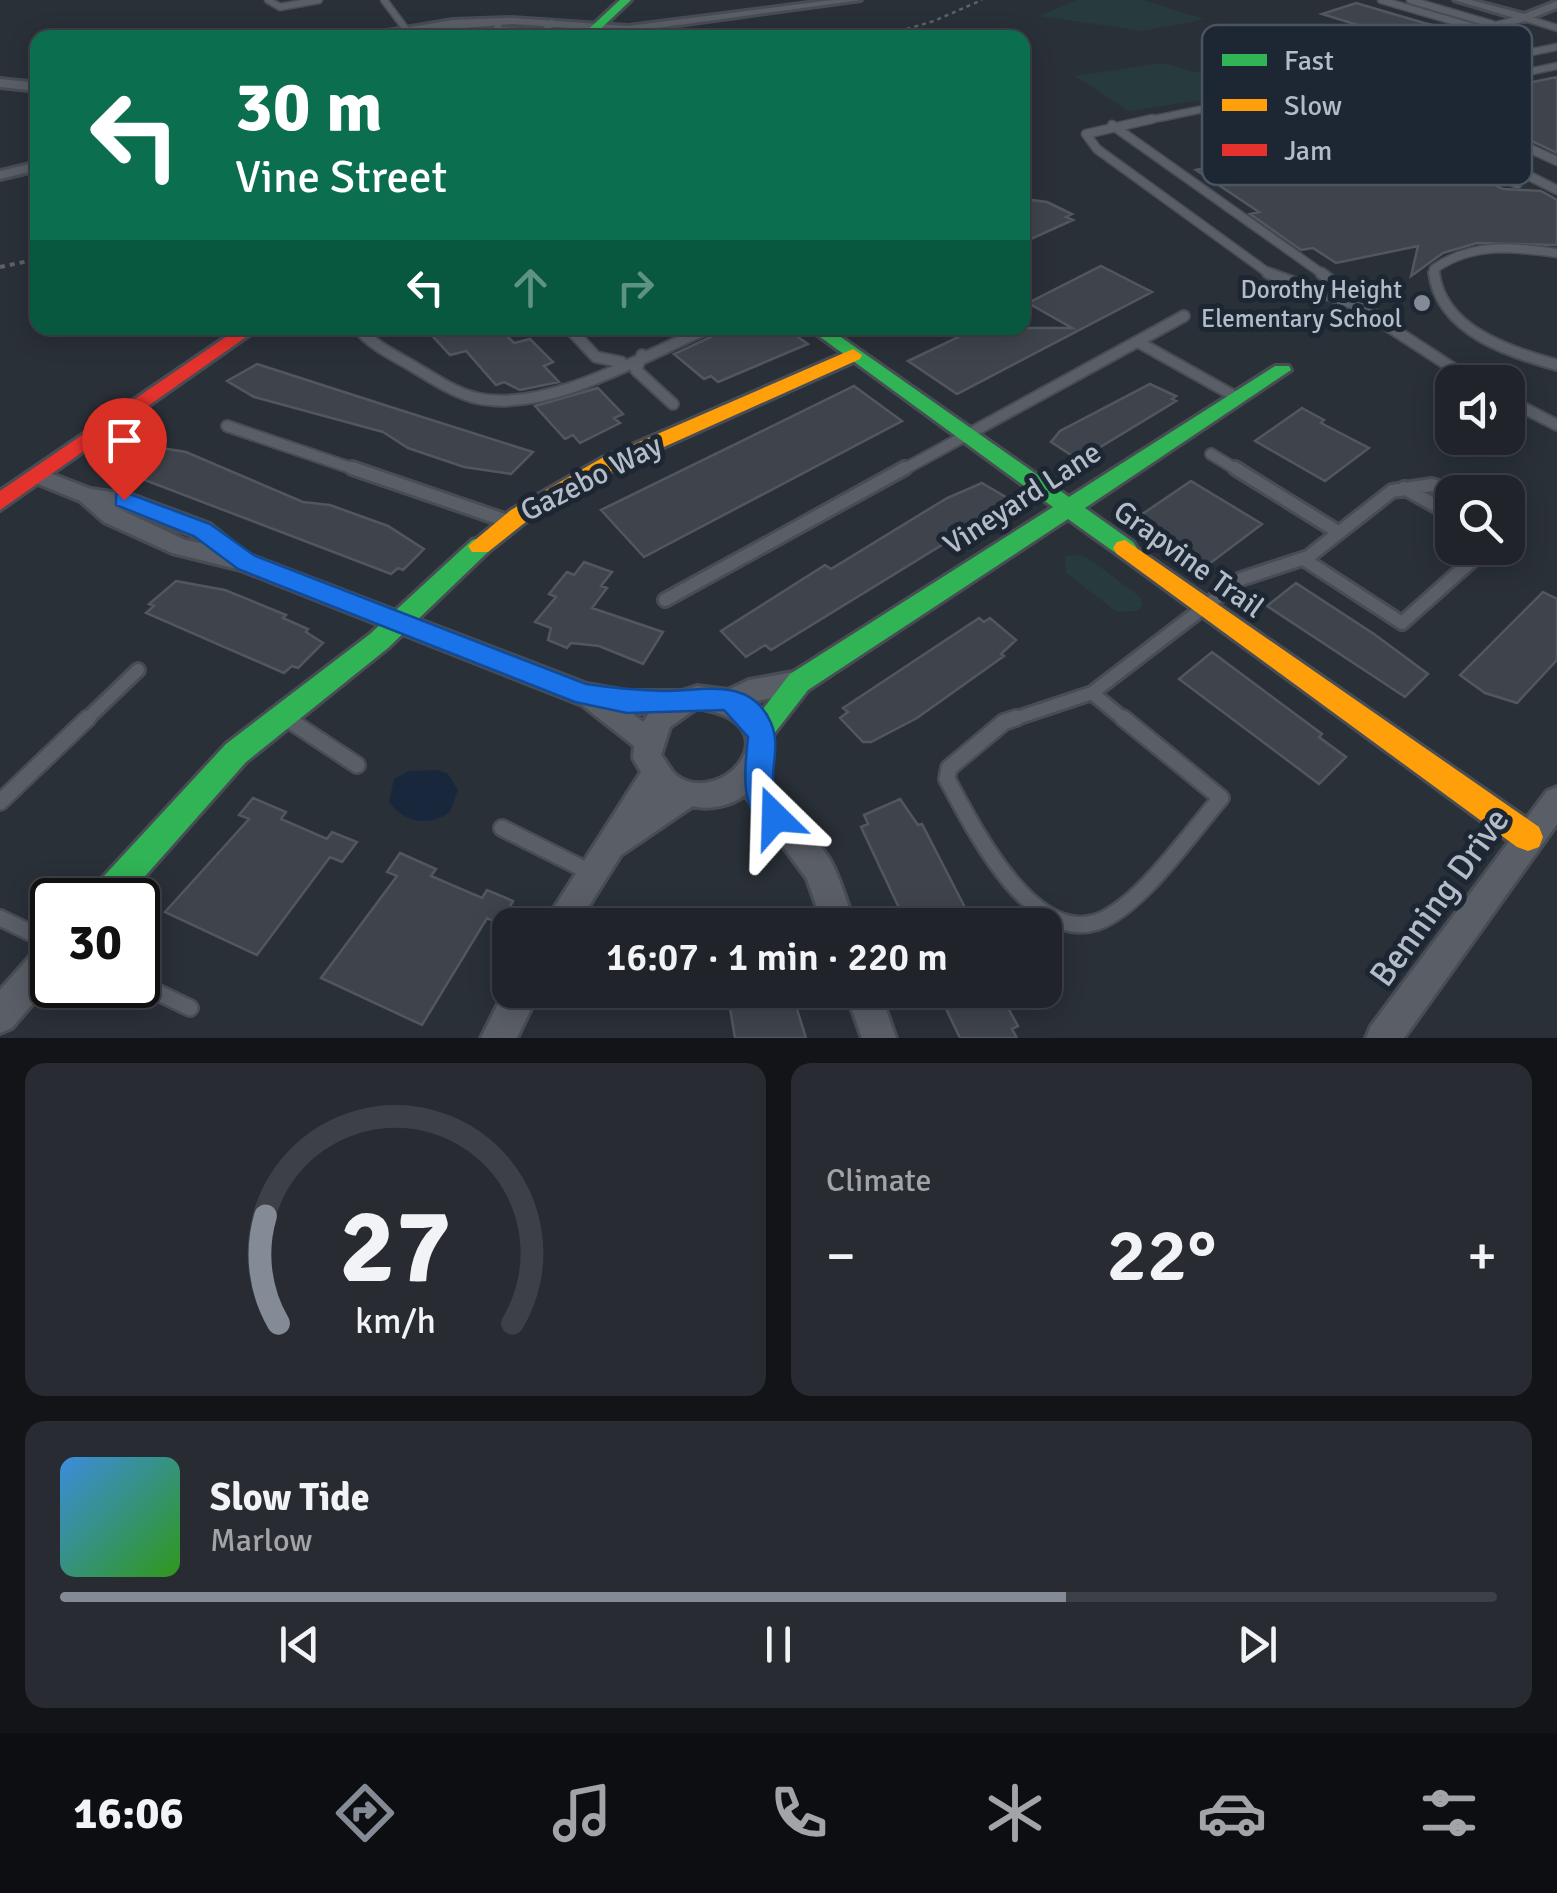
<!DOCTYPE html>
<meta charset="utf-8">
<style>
body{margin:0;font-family:Signika,sans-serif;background:#282c32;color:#f1f3f6;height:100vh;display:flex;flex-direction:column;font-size:38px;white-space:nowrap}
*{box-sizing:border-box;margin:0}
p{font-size:32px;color:#a2a4a8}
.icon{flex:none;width:55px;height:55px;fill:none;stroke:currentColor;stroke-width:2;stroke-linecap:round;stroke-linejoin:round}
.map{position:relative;height:1038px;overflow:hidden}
.panel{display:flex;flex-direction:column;gap:25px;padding:25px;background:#121417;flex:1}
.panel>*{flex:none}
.hud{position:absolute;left:30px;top:30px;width:1000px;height:305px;border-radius:20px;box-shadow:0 5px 25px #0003,0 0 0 2px #3d4147;background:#0b6e4f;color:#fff;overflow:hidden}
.tools{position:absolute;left:1435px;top:365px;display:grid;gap:20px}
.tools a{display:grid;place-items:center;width:90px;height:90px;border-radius:20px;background:#20242a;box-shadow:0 5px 25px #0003,0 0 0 2px #3d4147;font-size:50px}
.speed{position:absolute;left:30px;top:878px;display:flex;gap:20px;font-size:50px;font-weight:700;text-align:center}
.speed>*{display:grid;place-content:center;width:130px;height:130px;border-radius:50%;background:#20242a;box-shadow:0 5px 25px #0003,0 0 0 2px #3d4147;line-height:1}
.speed .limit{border:5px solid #111;border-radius:15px;background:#fff;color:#111}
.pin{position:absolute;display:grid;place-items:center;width:85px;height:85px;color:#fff;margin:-102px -42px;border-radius:50% 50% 50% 0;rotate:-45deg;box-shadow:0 0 10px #0007}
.pin .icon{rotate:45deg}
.me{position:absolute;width:110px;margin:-55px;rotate:338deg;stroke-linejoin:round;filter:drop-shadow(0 0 8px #0008)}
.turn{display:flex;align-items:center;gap:35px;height:210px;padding:0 40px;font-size:45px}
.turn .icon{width:130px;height:130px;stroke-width:2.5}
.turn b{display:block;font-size:70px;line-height:85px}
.lanes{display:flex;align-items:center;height:95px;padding:0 40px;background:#0003;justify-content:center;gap:50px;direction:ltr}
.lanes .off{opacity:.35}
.big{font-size:75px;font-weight:600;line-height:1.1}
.panel .card{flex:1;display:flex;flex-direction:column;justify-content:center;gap:15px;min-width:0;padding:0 35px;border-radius:20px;background:#282c32}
.panel .dial{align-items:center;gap:0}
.dial svg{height:260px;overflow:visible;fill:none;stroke:#3d4147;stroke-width:7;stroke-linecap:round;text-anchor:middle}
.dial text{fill:#f1f3f6;stroke:none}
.song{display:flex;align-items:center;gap:30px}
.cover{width:120px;height:120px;border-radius:15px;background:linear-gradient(135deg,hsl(210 70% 55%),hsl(110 70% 35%))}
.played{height:10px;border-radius:5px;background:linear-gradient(90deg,#848b96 70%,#3d4147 70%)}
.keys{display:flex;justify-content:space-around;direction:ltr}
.heat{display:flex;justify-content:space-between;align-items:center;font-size:55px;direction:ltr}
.panel .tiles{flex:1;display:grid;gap:25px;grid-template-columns:1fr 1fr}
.card:last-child{grid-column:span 2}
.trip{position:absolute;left:492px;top:908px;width:570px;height:100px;border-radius:20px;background:#20242a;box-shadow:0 5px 25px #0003,0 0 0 2px #3d4147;font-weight:600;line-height:100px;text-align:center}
.tabs{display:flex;height:160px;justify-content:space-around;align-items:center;background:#0d0e11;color:#a2a4a8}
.tabs .icon{width:70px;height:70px}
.tabs .selected{color:#848b96}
.tabs b{font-size:45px;color:#f1f3f6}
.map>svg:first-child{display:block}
.green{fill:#273a3e}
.water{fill:#19273c}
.building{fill:#3f444c;stroke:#52575f;stroke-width:2.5}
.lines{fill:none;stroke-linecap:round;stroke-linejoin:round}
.lane-far4-casing{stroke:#484c55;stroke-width:9}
.lane-far3-casing{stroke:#484c55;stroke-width:11}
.lane-far2-casing{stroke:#484c55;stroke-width:14}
.lane-far1-casing{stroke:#484c55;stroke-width:18}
.lane-casing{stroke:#484c55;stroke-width:20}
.street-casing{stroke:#484c55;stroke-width:6}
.fast-casing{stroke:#484c55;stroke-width:6}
.slow-casing{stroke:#484c55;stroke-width:6}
.jam-casing{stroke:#484c55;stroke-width:6}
.path-far1{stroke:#5c6268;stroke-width:2.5;stroke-dasharray:4 4;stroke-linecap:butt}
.path{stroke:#5c6268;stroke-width:4;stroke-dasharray:5 5;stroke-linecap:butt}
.lane-far4{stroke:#5a5e66;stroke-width:6}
.lane-far3{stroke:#5a5e66;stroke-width:8}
.lane-far2{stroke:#5a5e66;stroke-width:10}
.lane-far1{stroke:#5a5e66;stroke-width:12}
.lane{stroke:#5a5e66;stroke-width:15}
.street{fill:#5a5e66;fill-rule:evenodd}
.fast{fill:#30b455;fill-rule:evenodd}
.slow{fill:#ff9f0a;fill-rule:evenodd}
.jam{fill:#e5322d;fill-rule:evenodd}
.route{fill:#1a73e8;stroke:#114b97;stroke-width:2.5}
.poi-dot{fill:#848b96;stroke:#1d2633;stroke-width:4}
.labels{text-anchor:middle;stroke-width:10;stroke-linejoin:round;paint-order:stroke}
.far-poi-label{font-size:25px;fill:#b4bcc9;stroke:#1d2633;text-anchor:end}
.street-label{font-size:30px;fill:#b4bcc9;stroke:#1d2633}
.near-street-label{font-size:35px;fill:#b4bcc9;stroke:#1d2633}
.key{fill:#1d2633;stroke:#4a5360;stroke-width:2.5}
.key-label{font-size:28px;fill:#b4bcc9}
</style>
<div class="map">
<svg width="1557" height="1038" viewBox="0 0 1557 1038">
<rect width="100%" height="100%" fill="#2a3038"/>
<path class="green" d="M 1077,0 L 1142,0 L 1205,19 L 1143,31 L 1039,16 Z
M 1161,63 L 1268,90 L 1129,111 L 1075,76 Z
M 1077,555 L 1088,558 L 1139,596 L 1143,604 L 1138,611 L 1117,612 L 1066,573 L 1065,556 Z"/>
<path class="water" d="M 438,770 L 448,774 L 458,790 L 450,812 C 429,827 404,823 389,802 L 394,779 L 409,771 Z"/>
<path class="building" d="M 1356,3 L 1424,23 L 1475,35 L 1438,50 L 1322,14 Z
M 1557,77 L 1557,153 L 1506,129 L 1528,124 L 1464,96 Z
M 1352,111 L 1503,189 L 1541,191 L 1557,200 L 1557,245 L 1477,243 L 1443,253 L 1411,276 L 1418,246 L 1336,263 L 1313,248 L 1301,250 L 1250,214 L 1259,212 L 1196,170 L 1250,159 L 1233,149 L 1288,139 L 1273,130 Z
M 1032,200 L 1047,202 L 1072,214 L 1066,217 L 1073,220 L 1022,243 L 1022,205 Z
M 1101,266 L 1152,292 L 957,394 L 908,361 L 977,328 L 1072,328 L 1028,303 Z
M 425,328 L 499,328 L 514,343 L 530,339 L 553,362 L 544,366 L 559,382 L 520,390 L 504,382 L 496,385 L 466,351 L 450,355 Z
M 718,328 L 785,328 L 808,344 L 718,382 L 711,376 L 704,379 L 674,354 L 713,336 Z
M 257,364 L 397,409 L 533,452 L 511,474 L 464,467 L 408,448 L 383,432 L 254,397 L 227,381 Z
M 1150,384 L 1176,396 L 1172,399 L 1176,401 L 1084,457 L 1074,457 L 1051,442 L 1060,431 Z
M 854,386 L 902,421 L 644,557 L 601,510 Z
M 598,388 L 623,414 L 614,418 L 620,423 L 580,443 L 573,435 L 565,439 L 535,406 Z
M 1302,408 L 1324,420 L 1321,423 L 1369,448 L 1325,481 L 1255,441 Z
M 143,445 L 186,452 L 303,502 L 330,505 L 388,526 L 424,549 L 403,570 L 398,568 L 391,574 L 116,469 Z
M 1191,481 L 1262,524 L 1209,564 L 1135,519 Z
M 982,483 L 1009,499 L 1003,502 L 1007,505 L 771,650 L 765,645 L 746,657 L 721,631 L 825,565 L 831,569 L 947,498 Z
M 584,562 L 612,572 L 601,586 L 607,588 L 592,608 L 663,632 L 643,664 L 599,646 L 571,643 L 567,648 L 548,640 L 551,628 L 535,622 L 556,597 L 549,594 L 567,572 L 574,575 Z
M 176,581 L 225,590 L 286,615 L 283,618 L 308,629 L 306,632 L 323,643 L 298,668 L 292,666 L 284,673 L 146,613 L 154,606 L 149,604 Z
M 1296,583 L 1374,634 L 1428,674 L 1405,697 L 1267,606 Z
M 1543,592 L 1557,599 L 1557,660 L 1517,703 L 1485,693 L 1460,675 Z
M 979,618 L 984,622 L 990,618 L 1016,640 L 1001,654 L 1004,656 L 917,718 L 871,742 L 863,742 L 840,718 L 848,712 L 843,708 Z
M 1212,652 L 1322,734 L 1319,737 L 1346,757 L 1319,784 L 1179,679 Z
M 253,798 L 286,812 L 281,819 L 327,839 L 332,832 L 357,842 L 342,862 L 330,857 L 257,955 L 165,912 L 249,819 L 239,815 Z
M 900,799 L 918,825 L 922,824 L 974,925 L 907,925 L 861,827 L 868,824 L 864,815 Z
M 400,853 L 436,869 L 431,876 L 482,898 L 487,890 L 513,901 L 500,924 L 487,918 L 422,1025 L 321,978 L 397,876 L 387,872 Z
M 727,990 L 791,990 L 806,1038 L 735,1038 Z
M 937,990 L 998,990 L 1018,1026 L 1012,1029 L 1017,1038 L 960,1038 Z"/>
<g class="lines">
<g class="lane-far4-casing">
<path id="lane-far4" d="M 268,0 L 280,7 L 319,0
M 384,0 L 405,28
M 1381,0 L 1480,29 L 1525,18 L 1557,28
M 1410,0 L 1492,24
M 500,22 L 496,30 L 544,32 L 552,23
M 1430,92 L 1557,66
M 1138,122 C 1237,104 1326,73 1422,122
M 1469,122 L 1448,108 L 1423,79 L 1427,73 L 1557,47"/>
</g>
<g class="lane-far3-casing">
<path id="lane-far3" d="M 1152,119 L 1086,134 L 1097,149 L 1271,275
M 1417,119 L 1557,190
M 1465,119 L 1557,161
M 1112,125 L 1324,275
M 1448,136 L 1458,151 L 1517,184
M 1435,275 L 1434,269 C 1472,242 1513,247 1557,253"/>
</g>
<g class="lane-far2-casing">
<path id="lane-far2" d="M 1268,273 L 1365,308
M 1321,273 L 1388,326 L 1474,382
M 1434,273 C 1441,330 1508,352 1557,365
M 358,328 C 373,346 394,355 414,367 C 434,379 453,392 476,398 C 547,414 645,355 709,328
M 569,328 L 596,357 L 621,362
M 1138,342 L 1238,398
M 642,355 L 636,370 L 673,404
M 1508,400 L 1557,425
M 227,426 L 360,471
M 1211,454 L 1239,471
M 901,471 L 1184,316"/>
</g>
<g class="lane-far1-casing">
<path id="lane-far1" d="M 352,468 L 507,521
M 1235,468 L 1338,532
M 1404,488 L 1452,515
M 1305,560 L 1402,623 L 1486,548
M 665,600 L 905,468
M 1092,693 L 1126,721
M 1092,693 L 1241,579 L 1308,557 L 1392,491 L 1432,485 L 1455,492
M 286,718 L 290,721
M 85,721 L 138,670
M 1008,721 L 1092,693"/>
</g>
<g class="lane-casing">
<path id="lane" d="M 286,718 L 357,765
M 1016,718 L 1004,722 L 949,768 L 947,779 C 972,825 1030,944 1097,922 C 1140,907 1191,832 1221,798 L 1123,718
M 0,802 L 88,718
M 502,828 L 590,872
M 0,918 L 52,943
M 138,983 L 190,1008"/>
</g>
<g class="street-casing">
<path id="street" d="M 832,0 L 861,0 L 628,32 L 512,24 L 345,38 L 453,20 L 512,18 L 628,26 Z
M 1454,0 L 1471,0 L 1524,14 L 1557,1 L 1557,8 L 1525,21 Z
M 0,79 L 38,83 L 38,91 L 0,87 Z
M 38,162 L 38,170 L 0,179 L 0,171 Z
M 39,469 L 91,489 L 132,495 L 210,524 L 247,554 L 587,684 L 627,691 L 682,691 L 697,686 L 728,690 L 749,680 L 799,671 L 808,674 L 812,682 L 808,690 L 753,702 C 789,726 761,758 772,787 C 781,808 817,838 830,860 C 841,879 847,904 855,925 L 823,925 L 807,879 L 745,795 C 732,805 709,811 693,806 L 621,855 L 577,925 L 543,925 L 641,772 L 633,758 L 634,746 L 582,705 L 241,570 L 172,553 L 104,522 L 80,501 L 31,481 L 28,476 L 31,471 ZM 115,507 L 194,536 L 205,544 L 185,540 ZM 697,708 C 798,723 721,810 676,775 C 670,770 666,761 661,755 L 670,727 ZM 632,713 L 649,713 L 643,722 Z
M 1557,787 L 1557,824 L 1404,1038 L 1366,1038 L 1371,1026 L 1547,791 Z
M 52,941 L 52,981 L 12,1028 L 0,1033 L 0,990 L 40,945 Z
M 510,980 L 510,990 L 540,990 L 517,1038 L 481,1038 Z
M 845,990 L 879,990 L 896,1038 L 862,1038 Z"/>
</g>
<g class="fast-casing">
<path id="fast" d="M 620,0 L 631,0 L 591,38 L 579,38 Z
M 808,328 L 828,328 L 1069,497 L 1275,366 L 1289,366 L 1291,370 L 1085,508 L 1133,542 L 1137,548 L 1133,554 L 1117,554 L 1068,519 L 808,690 L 770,739 L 760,743 L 750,739 L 746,731 L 790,674 L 1053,507 Z
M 480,538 L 488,540 L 492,546 L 488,552 L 388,648 L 246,762 L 124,900 L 87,900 L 92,889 L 226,744 L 370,634 L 472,540 Z"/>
</g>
<g class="slow-casing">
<path id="slow" d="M 853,349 L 862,355 L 860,359 L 617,468 L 527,521 L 488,552 L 472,552 L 468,546 L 511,510 L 602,458 Z
M 1125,540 L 1539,827 L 1543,837 L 1539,847 L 1528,851 L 1517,847 L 1117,554 L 1113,548 L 1117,542 Z"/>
</g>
<g class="jam-casing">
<path id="jam" d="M 239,328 L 259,328 L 0,510 L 0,491 Z"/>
</g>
<path class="path-far1" d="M 876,38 L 934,21 L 982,0"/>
<path class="path" d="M 0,267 L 38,259"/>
<use href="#lane-far4" class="lane-far4"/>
<use href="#lane-far3" class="lane-far3"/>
<use href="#lane-far2" class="lane-far2"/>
<use href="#lane-far1" class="lane-far1"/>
<use href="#lane" class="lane"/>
<use href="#street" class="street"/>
<use href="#fast" class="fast"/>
<use href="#slow" class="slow"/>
<use href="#jam" class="jam"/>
</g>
<path class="route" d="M 124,492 L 210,524 L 255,556 L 586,684 C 612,688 637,690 663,691 C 702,691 751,676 771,723 C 780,744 772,762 773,784 C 774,795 785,806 790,817 L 786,827 L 775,831 C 737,816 745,770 748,737 L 724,710 L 627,713 L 575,702 L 238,569 L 194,536 L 116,505 L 116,494 Z"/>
<circle class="poi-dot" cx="1422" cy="303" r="10"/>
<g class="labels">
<g class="far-poi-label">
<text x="1402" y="298">Dorothy Height<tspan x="1402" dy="29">Elementary School</tspan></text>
</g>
<g class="street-label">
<text transform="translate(591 478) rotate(-27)" y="10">Gazebo Way</text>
<text transform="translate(1022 498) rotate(-33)" y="10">Vineyard Lane</text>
<text transform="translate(1189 559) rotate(36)" y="10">Grapvine Trail</text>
</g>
<g class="near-street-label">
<text transform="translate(1439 897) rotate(-54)" y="12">Benning Drive</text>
</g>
</g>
<rect x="1202" y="25" width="330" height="160" rx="15" class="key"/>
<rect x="1222" y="54" width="45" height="12" fill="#30b455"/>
<rect x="1222" y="99" width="45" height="12" fill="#ff9f0a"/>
<rect x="1222" y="144" width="45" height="12" fill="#e5322d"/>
<g class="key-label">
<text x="1284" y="70">Fast</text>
<text x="1284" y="115">Slow</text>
<text x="1284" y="160">Jam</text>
</g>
</svg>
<div class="tools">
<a><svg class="icon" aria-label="sound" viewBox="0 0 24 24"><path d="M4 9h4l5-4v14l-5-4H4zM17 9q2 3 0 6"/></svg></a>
<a><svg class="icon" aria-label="search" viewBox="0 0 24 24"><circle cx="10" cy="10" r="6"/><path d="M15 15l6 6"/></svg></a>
</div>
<div class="speed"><div class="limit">30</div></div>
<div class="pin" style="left:124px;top:500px;background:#d93025"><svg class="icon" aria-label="arrive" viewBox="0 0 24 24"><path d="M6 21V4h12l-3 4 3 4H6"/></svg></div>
<svg class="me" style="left:775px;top:817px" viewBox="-20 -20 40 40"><path d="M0-17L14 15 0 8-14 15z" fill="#1a73e8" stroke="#fff" stroke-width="4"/></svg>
<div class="trip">16:07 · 1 min · 220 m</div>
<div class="hud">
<div class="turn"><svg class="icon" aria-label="left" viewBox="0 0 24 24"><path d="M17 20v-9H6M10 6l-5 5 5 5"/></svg><div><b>30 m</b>Vine Street</div></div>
<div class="lanes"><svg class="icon" aria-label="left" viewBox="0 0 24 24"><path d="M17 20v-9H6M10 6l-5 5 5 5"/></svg><svg class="icon off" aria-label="ahead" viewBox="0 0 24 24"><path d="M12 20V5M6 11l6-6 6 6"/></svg><svg class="icon off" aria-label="right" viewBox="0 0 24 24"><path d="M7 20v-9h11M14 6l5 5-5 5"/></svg></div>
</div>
</div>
<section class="panel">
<div class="tiles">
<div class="card dial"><svg viewBox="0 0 100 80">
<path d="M14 69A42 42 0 1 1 86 69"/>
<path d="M14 69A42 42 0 0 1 10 36" stroke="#848b96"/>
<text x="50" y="56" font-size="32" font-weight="700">27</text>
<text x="50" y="72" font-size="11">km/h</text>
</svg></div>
<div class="card"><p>Climate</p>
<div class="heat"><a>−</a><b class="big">22°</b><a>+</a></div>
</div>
<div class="card">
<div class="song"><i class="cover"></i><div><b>Slow Tide</b><p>Marlow</p></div></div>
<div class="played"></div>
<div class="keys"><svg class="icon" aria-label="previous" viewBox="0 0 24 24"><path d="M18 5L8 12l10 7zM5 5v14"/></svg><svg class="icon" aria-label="pause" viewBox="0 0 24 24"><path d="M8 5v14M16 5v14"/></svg><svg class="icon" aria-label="next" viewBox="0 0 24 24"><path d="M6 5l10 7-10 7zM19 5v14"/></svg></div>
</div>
</div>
</section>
<nav class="tabs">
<b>16:06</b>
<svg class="icon selected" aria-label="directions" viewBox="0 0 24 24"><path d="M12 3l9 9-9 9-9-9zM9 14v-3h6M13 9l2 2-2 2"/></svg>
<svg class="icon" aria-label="music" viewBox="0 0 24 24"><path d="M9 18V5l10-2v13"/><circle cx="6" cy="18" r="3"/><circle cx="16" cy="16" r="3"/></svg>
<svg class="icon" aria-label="phone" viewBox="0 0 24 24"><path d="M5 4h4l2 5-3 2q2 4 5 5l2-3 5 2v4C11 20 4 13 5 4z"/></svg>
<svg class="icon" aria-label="climate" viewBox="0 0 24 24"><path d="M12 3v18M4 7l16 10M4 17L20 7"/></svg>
<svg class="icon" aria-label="car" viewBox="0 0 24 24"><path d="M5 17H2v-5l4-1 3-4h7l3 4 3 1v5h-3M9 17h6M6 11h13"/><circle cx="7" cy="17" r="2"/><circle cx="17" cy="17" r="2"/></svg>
<svg class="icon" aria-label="filters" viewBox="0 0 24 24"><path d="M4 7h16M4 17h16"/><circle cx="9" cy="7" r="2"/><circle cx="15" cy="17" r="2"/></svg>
</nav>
